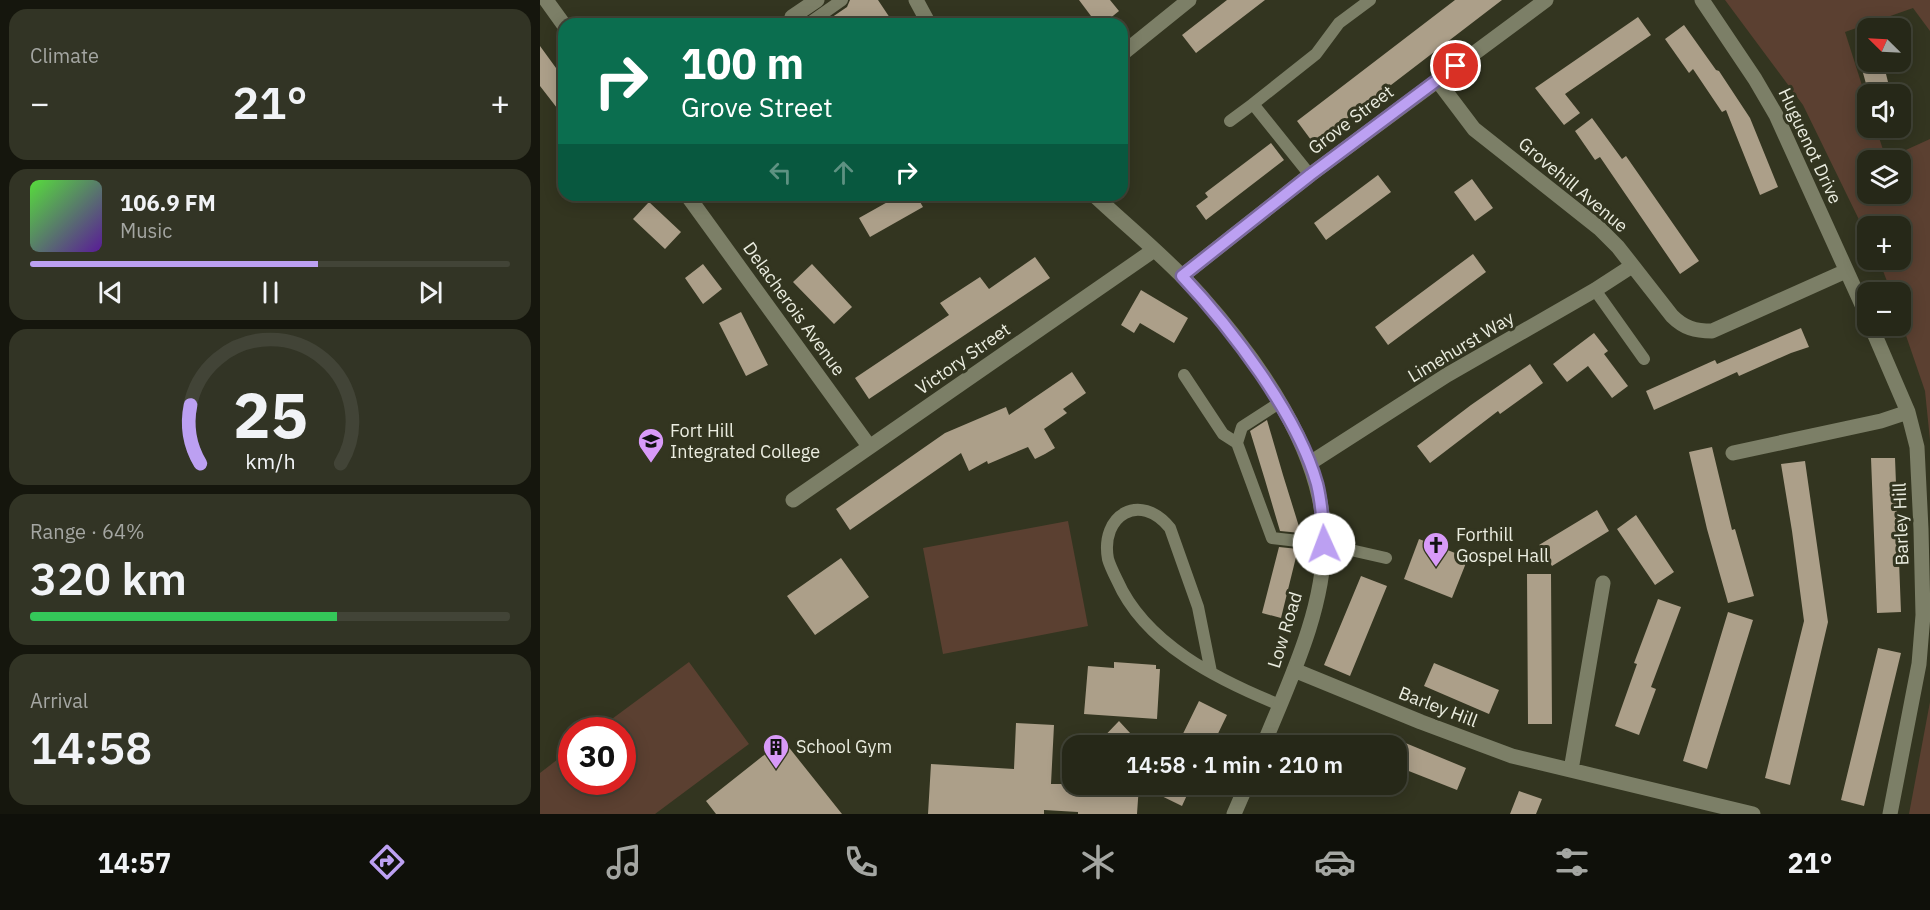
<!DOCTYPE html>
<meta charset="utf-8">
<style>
body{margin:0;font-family:"IBM Plex Sans",sans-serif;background:#323425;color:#f1f3f6;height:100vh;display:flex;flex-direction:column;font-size:22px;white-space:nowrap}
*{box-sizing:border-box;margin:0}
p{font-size:20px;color:#a4a6a2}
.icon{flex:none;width:33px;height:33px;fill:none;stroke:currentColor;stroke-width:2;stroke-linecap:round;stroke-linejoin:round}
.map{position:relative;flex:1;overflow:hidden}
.details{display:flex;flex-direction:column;gap:9px;padding:9px;background:#15160d;width:540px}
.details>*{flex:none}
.guide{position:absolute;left:18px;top:18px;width:570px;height:183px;border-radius:18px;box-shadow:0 3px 15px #0003,0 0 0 2px #424437;background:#0b6e4f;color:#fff;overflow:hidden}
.needle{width:39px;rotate:294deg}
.tools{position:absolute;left:1317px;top:18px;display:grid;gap:12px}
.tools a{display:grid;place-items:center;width:54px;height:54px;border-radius:12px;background:#262818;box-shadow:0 3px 15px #0003,0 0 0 2px #424437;font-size:30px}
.speed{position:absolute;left:18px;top:717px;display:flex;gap:12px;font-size:30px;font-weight:700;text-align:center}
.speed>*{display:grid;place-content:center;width:78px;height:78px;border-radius:50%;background:#262818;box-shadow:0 3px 15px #0003,0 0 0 2px #424437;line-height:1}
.speed .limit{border:9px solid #d22;background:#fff;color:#111}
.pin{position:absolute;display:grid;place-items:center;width:51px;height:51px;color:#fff;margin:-26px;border:3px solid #fff;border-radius:50%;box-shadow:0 2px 6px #0007}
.me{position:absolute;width:66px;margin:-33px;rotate:358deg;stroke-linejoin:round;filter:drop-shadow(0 0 4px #0008)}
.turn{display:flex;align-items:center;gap:21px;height:126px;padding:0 24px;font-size:27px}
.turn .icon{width:78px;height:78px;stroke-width:2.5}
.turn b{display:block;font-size:42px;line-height:51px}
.lanes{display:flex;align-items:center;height:57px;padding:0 24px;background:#0003;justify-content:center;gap:30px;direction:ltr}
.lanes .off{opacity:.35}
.big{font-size:45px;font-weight:600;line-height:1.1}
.details .widget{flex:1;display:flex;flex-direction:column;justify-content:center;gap:9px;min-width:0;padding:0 21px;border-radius:18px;background:#323425}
.details .dial{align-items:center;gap:0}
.dial svg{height:156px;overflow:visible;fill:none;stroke:#424437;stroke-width:7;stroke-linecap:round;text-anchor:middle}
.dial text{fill:#f1f3f6;stroke:none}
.song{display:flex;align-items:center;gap:18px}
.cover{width:72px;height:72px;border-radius:9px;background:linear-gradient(135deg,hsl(110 70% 55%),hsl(270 70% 35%))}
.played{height:6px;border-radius:3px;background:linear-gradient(90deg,#bca0f2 60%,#424437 60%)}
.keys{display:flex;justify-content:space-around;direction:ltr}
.heat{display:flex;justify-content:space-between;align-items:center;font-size:33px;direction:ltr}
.charge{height:9px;border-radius:4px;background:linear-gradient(90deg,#34c759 64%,#424437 0)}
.trip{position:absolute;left:522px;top:735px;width:345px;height:60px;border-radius:18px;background:#262818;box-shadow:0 3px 15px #0003,0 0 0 2px #424437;font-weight:600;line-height:60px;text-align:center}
.tabs{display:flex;height:96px;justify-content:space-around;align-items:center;background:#0f100a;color:#a4a6a2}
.tabs .icon{width:42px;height:42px}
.tabs .current{color:#bca0f2}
.tabs b{font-size:27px;color:#f1f3f6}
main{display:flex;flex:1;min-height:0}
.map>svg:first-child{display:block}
.green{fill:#5b4031;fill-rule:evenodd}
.building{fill:#ac9f89}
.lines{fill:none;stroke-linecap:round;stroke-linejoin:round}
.service{stroke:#7c7f67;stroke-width:12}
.minor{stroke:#7c7f67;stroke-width:15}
.route-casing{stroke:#7a689d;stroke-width:15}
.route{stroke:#bca0f2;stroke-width:10}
.labels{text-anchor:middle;stroke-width:6;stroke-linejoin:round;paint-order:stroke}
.street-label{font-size:18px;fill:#ebede0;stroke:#333520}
.poi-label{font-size:18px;fill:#ebede0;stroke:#333520;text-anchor:start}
</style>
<main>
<section class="details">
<div class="widget"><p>Climate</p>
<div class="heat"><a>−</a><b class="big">21°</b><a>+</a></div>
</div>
<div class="widget">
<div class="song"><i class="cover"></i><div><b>106.9 FM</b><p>Music</p></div></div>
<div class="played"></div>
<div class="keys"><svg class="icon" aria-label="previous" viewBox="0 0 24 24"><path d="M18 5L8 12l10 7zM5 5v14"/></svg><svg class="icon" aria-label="pause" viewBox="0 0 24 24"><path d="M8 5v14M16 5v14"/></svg><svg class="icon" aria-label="next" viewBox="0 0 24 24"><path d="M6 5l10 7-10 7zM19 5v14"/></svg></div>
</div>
<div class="widget dial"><svg viewBox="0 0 100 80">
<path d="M14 69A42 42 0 1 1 86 69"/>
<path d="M14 69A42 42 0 0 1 9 39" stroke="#bca0f2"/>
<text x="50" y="56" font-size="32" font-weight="700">25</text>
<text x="50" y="72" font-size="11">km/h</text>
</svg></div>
<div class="widget"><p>Range · 64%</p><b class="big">320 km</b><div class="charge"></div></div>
<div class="widget"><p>Arrival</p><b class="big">14:58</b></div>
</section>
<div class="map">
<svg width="1390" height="814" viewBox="0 0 1390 814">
<rect width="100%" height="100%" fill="#333520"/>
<path class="green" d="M 1185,0 L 1390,0 L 1390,31 L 1373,8 L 1305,32 L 1327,101 L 1328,128 L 1336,128 L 1346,159 L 1390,139 L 1390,440 L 1385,391 L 1361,321 L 1360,292 L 1351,292 L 1339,260 L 1360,260 L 1360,226 L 1328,226 L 1327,236 L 1263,105 ZM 1328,160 L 1360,160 L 1360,194 L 1328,194 Z
M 528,521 L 548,626 L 403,654 L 383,548 Z
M 149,662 L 209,744 L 115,814 L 0,814 L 0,773 L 31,749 L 32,782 L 82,782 L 82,730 L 57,730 Z
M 1390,702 L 1390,814 L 1369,814 Z"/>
<path class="building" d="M 310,0 L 338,0 L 354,24 L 282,24 L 307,7 Z
M 539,0 L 570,0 L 579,11 L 563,24 L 557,24 Z
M 687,0 L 725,0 L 656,53 L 642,35 Z
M 915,0 L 962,0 L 774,144 L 757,121 Z
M 1098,17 L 1111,35 L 1025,94 L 1040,113 L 1024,125 L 995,88 Z
M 1144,25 L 1176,70 L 1179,71 L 1210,118 L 1238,187 L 1220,195 L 1186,110 L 1182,112 L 1153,69 L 1149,73 L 1125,39 Z
M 0,46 L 24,79 L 24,117 L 0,86 Z
M 1320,62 L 1343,62 L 1349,86 L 1328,91 Z
M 1052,118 L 1082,159 L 1086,156 L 1159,261 L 1140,274 L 1060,157 L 1055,160 L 1035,131 Z
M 731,143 L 744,160 L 666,220 L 656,206 L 668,197 L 665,193 Z
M 838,175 L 851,192 L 786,240 L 774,223 Z
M 932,179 L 953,208 L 935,221 L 914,192 Z
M 360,195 L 376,195 L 383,207 L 330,237 L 319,218 Z
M 109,202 L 141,232 L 125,249 L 93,219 Z
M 933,254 L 946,272 L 848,345 L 835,327 Z
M 495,257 L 510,278 L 329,399 L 315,378 L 409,315 L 400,303 L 440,277 L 449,289 Z
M 163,264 L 182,289 L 163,304 L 145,278 Z
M 272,264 L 312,307 L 294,324 L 253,282 Z
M 601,290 L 648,318 L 634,343 L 600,323 L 594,333 L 581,325 Z
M 201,312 L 228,365 L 206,376 L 179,323 Z
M 1261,328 L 1269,347 L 1251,353 L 1199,376 L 1197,372 L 1114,410 L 1106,391 L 1175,360 L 1177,364 Z
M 1054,333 L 1068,351 L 1064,354 L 1088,386 L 1072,398 L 1048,366 L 1027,382 L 1013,364 Z
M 990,364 L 1003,383 L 960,414 L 958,411 L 890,463 L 877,446 L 931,405 Z
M 532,372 L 546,393 L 523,409 L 527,413 L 504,429 L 515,448 L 505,454 L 495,459 L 488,447 L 448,464 L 447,461 L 429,471 L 421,453 L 310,530 L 296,509 L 405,433 L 466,407 L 469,415 Z
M 727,420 L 743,475 L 761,533 L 740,531 L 725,480 L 710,431 Z
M 1172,447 L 1192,530 L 1195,529 L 1214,596 L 1188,603 L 1167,529 L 1149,452 Z
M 1331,458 L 1355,458 L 1361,612 L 1337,613 Z
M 1265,461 L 1288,622 L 1250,785 L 1225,778 L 1264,621 L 1252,531 L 1241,464 Z
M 1057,510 L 1069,531 L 1012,566 L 999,545 Z
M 1096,515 L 1134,572 L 1115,585 L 1077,529 Z
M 879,539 L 928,558 L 912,598 L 864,579 Z
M 739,547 L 758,549 L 741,618 L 722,613 Z
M 301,558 L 329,597 L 275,635 L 247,596 Z
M 987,574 L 1011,574 L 1012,724 L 988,724 Z
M 821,576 L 847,586 L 810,676 L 784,665 Z
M 1118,599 L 1141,607 L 1111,687 L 1116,689 L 1099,735 L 1075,726 L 1097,664 L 1094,663 Z
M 1188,612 L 1213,620 L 1167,769 L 1143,761 Z
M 1338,648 L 1361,653 L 1324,806 L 1301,800 Z
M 574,662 L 616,665 L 616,669 L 620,669 L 617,719 L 544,714 L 548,666 L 574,668 Z
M 894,663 L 959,690 L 949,714 L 884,686 Z
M 659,701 L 687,715 L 672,746 L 637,746 Z
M 579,721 L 602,746 L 555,746 Z
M 476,723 L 514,725 L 511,784 L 652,784 L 642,806 L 599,785 L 597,814 L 538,814 L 538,812 L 504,810 L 504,814 L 388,814 L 391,764 L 474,769 Z
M 243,740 L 302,814 L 176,814 L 166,801 Z
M 863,742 L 926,768 L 917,790 L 856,766 L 856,759 Z
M 979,791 L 1002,799 L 996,814 L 970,814 Z"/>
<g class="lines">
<path class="service" d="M 268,24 L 302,0
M 690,121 L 713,104
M 770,175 L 713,104 L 776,54 L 799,23 L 830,0
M 1055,290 L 1104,359
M 644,375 L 683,434 L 697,443 L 732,538 L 784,544 L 846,558
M 697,443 L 702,427 L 739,403
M 671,672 L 658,607 L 630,528 C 600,491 560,515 568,559 C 570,566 574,574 577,580 C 605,644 678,680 740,705"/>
<path class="minor" d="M 6,0 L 24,25
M 376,0 L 389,24
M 1162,0 L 1215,79 L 1236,115 L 1328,318
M 252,17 L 277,0
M 582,54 L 649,0
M 897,80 L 934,129 L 1059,228 L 1078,247 L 1132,316 C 1144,328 1155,331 1172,331 L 1306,271
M 147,195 L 329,446
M 554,195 C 589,228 628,259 660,295 C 717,359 785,453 784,542 C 784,611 749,682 723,746
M 642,276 L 770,175 L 1006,0
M 1331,326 L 1368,412 L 1377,447 L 1381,529 L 1383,615 L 1379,664 L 1350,814
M 1193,453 L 1341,421 L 1368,412
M 770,463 L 907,375 L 1055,290 L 1092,266
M 253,500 L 614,250
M 754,670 L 881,722 L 972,756 L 1213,814
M 1031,770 L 1063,583
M 694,814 L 707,784"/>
</g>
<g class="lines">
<g class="route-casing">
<path id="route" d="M 784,544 C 783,523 782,504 777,484 C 758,415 691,328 642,276 L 770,175 L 916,66"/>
</g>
<use href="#route" class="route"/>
</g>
<defs>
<g id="school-pin" transform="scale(1.35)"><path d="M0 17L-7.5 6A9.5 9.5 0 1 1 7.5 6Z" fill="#d89af8" stroke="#333520"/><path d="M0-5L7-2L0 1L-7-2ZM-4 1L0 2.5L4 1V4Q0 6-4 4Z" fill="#111"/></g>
<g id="church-pin" transform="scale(1.35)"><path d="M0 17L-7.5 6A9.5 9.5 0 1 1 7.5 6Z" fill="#d89af8" stroke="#333520"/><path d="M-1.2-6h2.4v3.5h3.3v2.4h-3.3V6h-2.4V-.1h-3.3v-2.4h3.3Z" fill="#111"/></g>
<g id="building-pin" transform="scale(1.35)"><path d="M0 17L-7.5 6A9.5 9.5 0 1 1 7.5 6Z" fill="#d89af8" stroke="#333520"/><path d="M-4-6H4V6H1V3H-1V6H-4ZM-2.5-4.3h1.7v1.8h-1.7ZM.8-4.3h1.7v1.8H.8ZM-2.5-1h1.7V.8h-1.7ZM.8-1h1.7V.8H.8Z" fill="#111"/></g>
</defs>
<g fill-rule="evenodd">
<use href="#school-pin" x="111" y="441"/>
<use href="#church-pin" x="896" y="545"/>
<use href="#building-pin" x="236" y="747"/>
</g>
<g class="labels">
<g class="street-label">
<text transform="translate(811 120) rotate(-37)" y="6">Grove Street</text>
<text transform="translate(1270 146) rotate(65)" y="6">Huguenot Drive</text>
<text transform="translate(1033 185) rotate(40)" y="6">Grovehill Avenue</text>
<text transform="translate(254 309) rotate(54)" y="6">Delacherois Avenue</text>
<text transform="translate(921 347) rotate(-31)" y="6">Limehurst Way</text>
<text transform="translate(423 359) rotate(-35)" y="6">Victory Street</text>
<text transform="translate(1361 524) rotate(-92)" y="6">Barley Hill</text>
<text transform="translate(745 630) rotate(-73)" y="6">Low Road</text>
<text transform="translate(898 707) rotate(21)" y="6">Barley Hill</text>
</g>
<g class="poi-label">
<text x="130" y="437">Fort Hill<tspan x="130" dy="21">Integrated College</tspan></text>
<text x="916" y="541">Forthill<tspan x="916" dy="21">Gospel Hall</tspan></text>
<text x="256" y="753">School Gym</text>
</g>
</g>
</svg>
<div class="tools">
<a><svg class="needle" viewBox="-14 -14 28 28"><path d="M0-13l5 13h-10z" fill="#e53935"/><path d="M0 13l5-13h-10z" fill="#a4a6a2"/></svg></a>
<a><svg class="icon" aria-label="sound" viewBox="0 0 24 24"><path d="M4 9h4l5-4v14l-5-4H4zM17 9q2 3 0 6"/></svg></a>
<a><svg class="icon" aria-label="layers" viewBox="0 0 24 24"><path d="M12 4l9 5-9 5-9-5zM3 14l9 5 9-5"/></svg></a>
<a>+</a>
<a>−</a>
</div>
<div class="speed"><div class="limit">30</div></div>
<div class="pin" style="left:916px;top:66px;background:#d93025"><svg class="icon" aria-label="arrive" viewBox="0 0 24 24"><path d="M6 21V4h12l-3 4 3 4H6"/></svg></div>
<svg class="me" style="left:784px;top:544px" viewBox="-20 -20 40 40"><circle r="19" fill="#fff"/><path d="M0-13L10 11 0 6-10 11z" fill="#bca0f2"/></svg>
<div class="trip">14:58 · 1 min · 210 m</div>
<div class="guide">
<div class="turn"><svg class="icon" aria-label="right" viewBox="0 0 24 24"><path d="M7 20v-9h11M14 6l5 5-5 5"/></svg><div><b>100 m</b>Grove Street</div></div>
<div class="lanes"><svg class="icon off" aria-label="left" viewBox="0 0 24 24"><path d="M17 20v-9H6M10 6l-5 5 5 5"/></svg><svg class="icon off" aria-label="ahead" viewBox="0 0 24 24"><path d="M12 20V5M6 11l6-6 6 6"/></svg><svg class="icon" aria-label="right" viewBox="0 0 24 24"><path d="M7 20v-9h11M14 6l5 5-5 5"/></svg></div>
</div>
</div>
</main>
<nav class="tabs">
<b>14:57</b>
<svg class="icon current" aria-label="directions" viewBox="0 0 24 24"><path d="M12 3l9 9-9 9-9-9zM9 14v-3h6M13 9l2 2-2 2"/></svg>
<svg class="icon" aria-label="music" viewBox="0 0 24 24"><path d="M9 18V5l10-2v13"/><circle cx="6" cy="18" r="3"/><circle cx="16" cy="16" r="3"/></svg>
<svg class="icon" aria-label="phone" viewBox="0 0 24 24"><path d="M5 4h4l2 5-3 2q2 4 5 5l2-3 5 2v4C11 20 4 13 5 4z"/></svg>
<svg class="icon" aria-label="climate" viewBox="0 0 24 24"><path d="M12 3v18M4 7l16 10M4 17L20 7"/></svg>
<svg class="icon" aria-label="car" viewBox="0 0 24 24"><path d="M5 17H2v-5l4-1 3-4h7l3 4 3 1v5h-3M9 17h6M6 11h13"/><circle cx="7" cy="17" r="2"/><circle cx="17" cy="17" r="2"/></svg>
<svg class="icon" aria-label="filters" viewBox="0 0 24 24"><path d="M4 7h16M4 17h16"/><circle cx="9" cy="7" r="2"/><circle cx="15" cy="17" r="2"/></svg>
<b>21°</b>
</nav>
